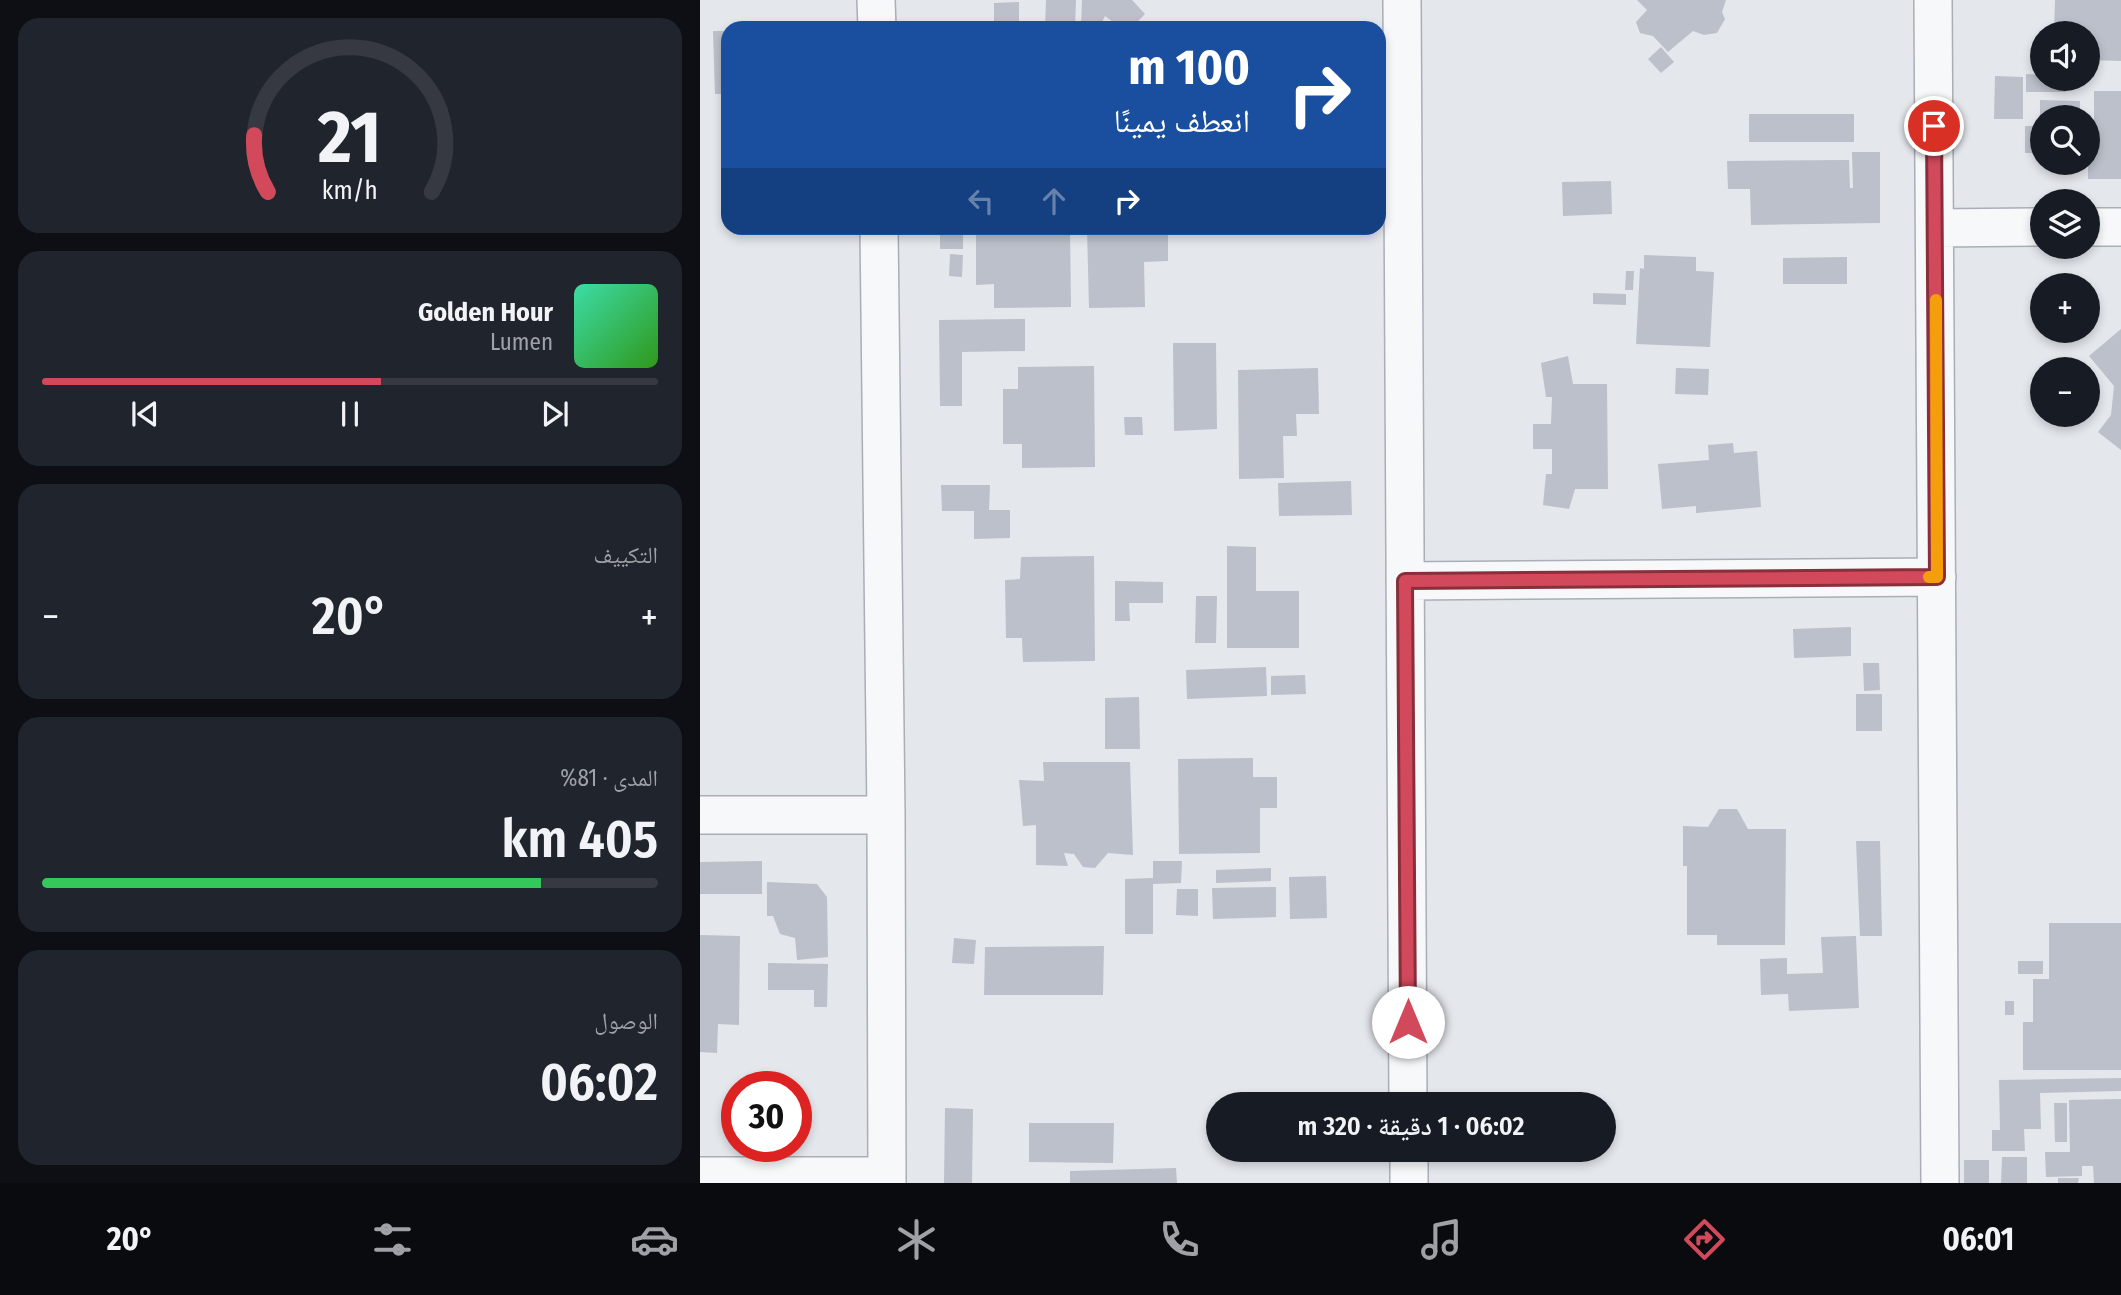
<!DOCTYPE html>
<html lang="ar">
<meta charset="utf-8">
<style>
body{margin:0;font-family:"Fira Sans Condensed","Noto Naskh Arabic",sans-serif;background:#20242c;color:#f1f3f6;direction:rtl;height:100vh;display:flex;flex-direction:column;font-size:26px;white-space:nowrap}
*{box-sizing:border-box;margin:0}
p{font-size:23px;color:#9ea1a6}
.icon{flex:none;width:38px;height:38px;fill:none;stroke:currentColor;stroke-width:2;stroke-linecap:round;stroke-linejoin:round}
.map{position:relative;flex:1;overflow:hidden;direction:ltr}
.details{display:flex;flex-direction:column;gap:18px;padding:18px;background:#0d0f14;width:700px}
.details>*{flex:none}
.guide{position:absolute;left:21px;top:21px;width:665px;height:214px;border-radius:21px;box-shadow:0 4px 10px #0003;direction:rtl;background:#1a4fa0;color:#fff;overflow:hidden}
.controls{position:absolute;left:1330px;top:21px;display:grid;gap:14px}
.controls a{display:grid;place-items:center;width:70px;height:70px;border-radius:50%;background:#171b24;box-shadow:0 4px 10px #0003;font-size:35px}
.speed{position:absolute;left:21px;top:1071px;display:flex;gap:14px;font-size:35px;font-weight:700;text-align:center}
.speed>*{display:grid;place-content:center;width:91px;height:91px;border-radius:50%;background:#171b24;box-shadow:0 4px 10px #0003;line-height:1}
.speed .limit{border:10px solid #d22;background:#fff;color:#111}
.pin{position:absolute;display:grid;place-items:center;width:60px;height:60px;color:#fff;margin:-30px;border:4px solid #fff;border-radius:50%;box-shadow:0 2px 7px #0007}
.me{position:absolute;width:77px;margin:-38px;rotate:0deg;stroke-linejoin:round;filter:drop-shadow(0 0 5px #0008)}
.turn{display:flex;align-items:center;gap:24px;height:147px;padding:0 21px;font-size:32px}
.turn .icon{width:91px;height:91px;stroke-width:2.5}
.turn b{display:block;font-size:49px;line-height:60px}
.lanes{display:flex;align-items:center;height:66px;padding:0 21px;background:#0003;justify-content:center;gap:35px;direction:ltr}
.lanes .off{opacity:.35}
.big{font-size:52px;font-weight:600;line-height:1.1}
.details .tile{flex:1;display:flex;flex-direction:column;justify-content:center;gap:10px;min-width:0;padding:0 24px;border-radius:21px;background:#20242c}
.details .dial{align-items:center;gap:0}
.dial svg{height:182px;overflow:visible;fill:none;stroke:#363941;stroke-width:7;stroke-linecap:round;text-anchor:middle}
.dial text{fill:#f1f3f6;stroke:none}
.song{display:flex;align-items:center;gap:21px}
.cover{width:84px;height:84px;border-radius:10px;background:linear-gradient(135deg,hsl(160 70% 55%),hsl(110 70% 35%))}
.played{height:7px;border-radius:4px;background:linear-gradient(90deg,#d1495b 55%,#363941 55%)}
.keys{display:flex;justify-content:space-around;direction:ltr}
.heat{display:flex;justify-content:space-between;align-items:center;font-size:38px;direction:ltr}
.charge{height:10px;border-radius:5px;background:linear-gradient(90deg,#34c759 81%,#363941 0)}
.trip{position:absolute;left:506px;top:1092px;width:410px;height:70px;border-radius:35px;background:#171b24;box-shadow:0 4px 10px #0003;font-weight:600;line-height:70px;text-align:center;direction:rtl}
.tab-bar{display:flex;height:112px;justify-content:space-around;align-items:center;background:#090b0e;color:#9ea1a6}
.tab-bar .icon{width:49px;height:49px}
.tab-bar .on{color:#d1495b}
.tab-bar b{font-size:32px;color:#f1f3f6}
main{display:flex;flex:1;min-height:0}
.map>svg:first-child{display:block}
.building{fill:#bbc0ca}
.lines{fill:none;stroke-linecap:round;stroke-linejoin:round}
.minor-casing{stroke:#a9aeb7;stroke-width:40}
.minor{stroke:#f7f8fa;stroke-width:37}
.route-casing{stroke:#882f3b;stroke-width:18}
.route{stroke:#d1495b;stroke-width:12}
.slow{stroke:#f59e0b;stroke-width:12}
</style>
<main>
<div class="map">
<svg width="1421" height="1183" viewBox="0 0 1421 1183">
<rect width="100%" height="100%" fill="#e4e7ec"/>
<path class="building" d="M 346,0 L 376,0 L 375,28 L 345,28 Z
M 382,0 L 432,0 L 445,14 L 431,28 L 421,28 L 405,16 L 399,28 L 383,28 L 381,26 Z
M 937,0 L 1026,0 L 1022,12 L 1025,19 L 1017,33 L 1004,35 L 993,31 L 968,52 L 953,36 L 940,33 L 936,22 L 947,10 Z
M 1355,0 L 1421,0 L 1421,61 L 1388,60 L 1388,33 L 1354,33 Z
M 319,2 L 319,28 L 294,28 L 294,3 Z
M 13,31 L 28,31 L 28,94 L 15,94 Z
M 961,47 L 974,62 L 961,73 L 948,59 Z
M 1326,74 L 1342,75 L 1342,79 L 1366,79 L 1366,92 L 1326,92 Z
M 1295,76 L 1323,77 L 1323,119 L 1294,119 Z
M 1394,91 L 1421,91 L 1421,179 L 1388,179 L 1388,125 L 1394,126 Z
M 1340,100 L 1380,101 L 1380,117 L 1340,117 Z
M 1049,114 L 1154,114 L 1154,142 L 1049,142 Z
M 1340,123 L 1342,123 L 1342,156 L 1340,156 Z
M 1325,126 L 1337,126 L 1337,153 L 1325,153 Z
M 1152,152 L 1180,152 L 1180,223 L 1051,225 L 1050,189 L 1028,189 L 1027,161 L 1149,160 L 1150,188 L 1153,188 Z
M 911,181 L 912,214 L 863,216 L 862,182 Z
M 276,228 L 370,228 L 371,307 L 294,308 L 294,284 L 276,285 Z
M 387,228 L 468,228 L 468,261 L 444,262 L 445,307 L 389,308 Z
M 240,230 L 263,230 L 263,249 L 240,249 Z
M 250,254 L 263,255 L 262,277 L 249,276 Z
M 944,255 L 996,257 L 996,271 L 1014,272 L 1010,347 L 936,344 L 940,268 L 944,269 Z
M 1147,257 L 1147,284 L 1083,284 L 1083,258 Z
M 926,271 L 934,271 L 933,290 L 925,290 Z
M 893,293 L 926,294 L 926,305 L 893,304 Z
M 325,319 L 325,351 L 262,352 L 262,406 L 240,406 L 239,320 Z
M 1421,329 L 1421,450 L 1398,432 L 1411,415 L 1414,386 L 1389,356 Z
M 473,343 L 516,343 L 517,429 L 474,431 Z
M 868,356 L 873,384 L 907,384 L 908,489 L 875,489 L 869,509 L 843,505 L 846,474 L 852,474 L 852,449 L 833,449 L 833,424 L 851,424 L 852,397 L 846,397 L 841,363 Z
M 394,366 L 395,467 L 322,468 L 322,444 L 303,444 L 303,389 L 318,389 L 318,367 Z
M 618,368 L 619,414 L 596,414 L 597,436 L 583,436 L 584,478 L 539,479 L 538,370 Z
M 976,368 L 1009,369 L 1008,395 L 975,394 Z
M 424,417 L 442,417 L 443,435 L 425,435 Z
M 1033,443 L 1034,453 L 1057,451 L 1061,507 L 996,513 L 996,506 L 962,509 L 958,464 L 1009,460 L 1008,445 Z
M 651,481 L 652,515 L 579,516 L 578,483 Z
M 241,485 L 290,485 L 289,510 L 310,510 L 310,538 L 274,539 L 274,511 L 242,511 Z
M 527,546 L 556,547 L 556,591 L 599,591 L 599,648 L 527,648 Z
M 394,556 L 395,661 L 323,662 L 322,638 L 306,638 L 305,580 L 320,579 L 321,557 Z
M 415,581 L 463,582 L 463,603 L 429,603 L 430,621 L 415,621 Z
M 496,596 L 517,596 L 516,643 L 495,643 Z
M 1151,627 L 1151,656 L 1094,658 L 1093,629 Z
M 1163,663 L 1179,663 L 1180,690 L 1164,691 Z
M 566,667 L 567,696 L 487,699 L 486,670 Z
M 605,675 L 606,694 L 571,695 L 571,676 Z
M 1156,694 L 1182,694 L 1182,731 L 1156,731 Z
M 439,697 L 440,749 L 405,749 L 405,698 Z
M 553,758 L 553,777 L 577,777 L 577,808 L 560,808 L 560,853 L 479,854 L 478,759 Z
M 343,762 L 430,762 L 433,855 L 408,853 L 395,868 L 383,867 L 374,854 L 364,853 L 368,866 L 336,865 L 336,825 L 323,826 L 319,780 L 344,781 Z
M 1019,809 L 1037,809 L 1048,829 L 1086,829 L 1085,945 L 1017,945 L 1017,935 L 987,935 L 987,866 L 983,866 L 983,826 L 1008,827 Z
M 1156,841 L 1180,841 L 1182,936 L 1160,936 Z
M 62,861 L 62,894 L 0,894 L 0,862 Z
M 453,861 L 482,861 L 481,883 L 453,884 L 453,934 L 425,934 L 425,879 L 453,878 Z
M 571,868 L 571,881 L 516,883 L 516,870 Z
M 626,876 L 627,918 L 590,919 L 589,877 Z
M 67,882 L 117,884 L 127,897 L 128,957 L 97,960 L 95,938 L 80,934 L 73,916 L 67,916 Z
M 576,887 L 576,917 L 513,919 L 512,888 Z
M 477,889 L 498,889 L 498,916 L 476,915 Z
M 1349,923 L 1421,923 L 1421,1070 L 1323,1070 L 1323,1022 L 1333,1022 L 1333,979 L 1349,979 Z
M 0,935 L 40,936 L 39,1025 L 18,1024 L 17,1053 L 0,1052 Z
M 1156,936 L 1159,1008 L 1089,1011 L 1088,994 L 1061,995 L 1060,959 L 1087,958 L 1087,974 L 1123,973 L 1121,937 Z
M 254,938 L 276,940 L 274,964 L 252,963 Z
M 404,946 L 403,995 L 284,995 L 285,947 Z
M 1318,961 L 1343,961 L 1343,974 L 1318,974 Z
M 68,963 L 128,964 L 127,1007 L 114,1007 L 114,990 L 68,990 Z
M 1305,1001 L 1314,1001 L 1314,1015 L 1305,1015 Z
M 1421,1078 L 1421,1091 L 1340,1093 L 1341,1129 L 1324,1129 L 1325,1151 L 1292,1151 L 1292,1130 L 1300,1130 L 1299,1080 Z
M 1421,1099 L 1421,1183 L 1394,1183 L 1393,1166 L 1382,1166 L 1382,1176 L 1346,1177 L 1345,1152 L 1370,1152 L 1369,1100 Z
M 1354,1103 L 1367,1103 L 1367,1142 L 1355,1142 Z
M 245,1108 L 273,1109 L 272,1183 L 244,1183 Z
M 329,1123 L 414,1123 L 413,1163 L 329,1162 Z
M 637,1150 L 657,1150 L 656,1161 L 637,1160 Z
M 1302,1157 L 1327,1157 L 1327,1183 L 1301,1183 Z
M 1264,1160 L 1289,1160 L 1289,1183 L 1264,1183 Z
M 476,1168 L 477,1183 L 370,1183 L 370,1171 Z
M 1358,1178 L 1379,1178 L 1378,1183 L 1358,1183 Z"/>
<g class="lines">
<g class="minor-casing">
<path id="minor" d="M 176,0 L 177,28
M 702,0 L 708,1104
M 1233,0 L 1240,1183
M 1388,227 L 1421,227
M 179,228 L 186,815 L 187,1183
M 1235,228 L 1342,227
M 705,581 L 1237,577
M 0,815 L 186,815
M 709,1150 L 709,1183
M 0,1176 L 187,1176"/>
</g>
<use href="#minor" class="minor"/>
</g>
<g class="lines">
<g class="route-casing">
<path id="route" d="M 708,1022 L 705,581 L 1237,577 L 1234,126"/>
</g>
<use href="#route" class="route"/>
<path class="slow" d="M 1229,577 L 1237,577 L 1236,300"/>
</g>
</svg>
<div class="controls">
<a><svg class="icon" aria-label="sound" viewBox="0 0 24 24"><path d="M4 9h4l5-4v14l-5-4H4zM17 9q2 3 0 6"/></svg></a>
<a><svg class="icon" aria-label="search" viewBox="0 0 24 24"><circle cx="10" cy="10" r="6"/><path d="M15 15l6 6"/></svg></a>
<a><svg class="icon" aria-label="layers" viewBox="0 0 24 24"><path d="M12 4l9 5-9 5-9-5zM3 14l9 5 9-5"/></svg></a>
<a>+</a>
<a>−</a>
</div>
<div class="speed"><div class="limit">30</div></div>
<div class="pin" style="left:1234px;top:126px;background:#d93025"><svg class="icon" aria-label="arrive" viewBox="0 0 24 24"><path d="M6 21V4h12l-3 4 3 4H6"/></svg></div>
<svg class="me" style="left:708px;top:1022px" viewBox="-20 -20 40 40"><circle r="19" fill="#fff"/><path d="M0-13L10 11 0 6-10 11z" fill="#d1495b"/></svg>
<div class="trip">06:02 · 1 دقيقة · 320 m</div>
<div class="guide">
<div class="turn"><svg class="icon" aria-label="right" viewBox="0 0 24 24"><path d="M7 20v-9h11M14 6l5 5-5 5"/></svg><div><b>100 m</b>انعطف يمينًا</div></div>
<div class="lanes"><svg class="icon off" aria-label="left" viewBox="0 0 24 24"><path d="M17 20v-9H6M10 6l-5 5 5 5"/></svg><svg class="icon off" aria-label="ahead" viewBox="0 0 24 24"><path d="M12 20V5M6 11l6-6 6 6"/></svg><svg class="icon" aria-label="right" viewBox="0 0 24 24"><path d="M7 20v-9h11M14 6l5 5-5 5"/></svg></div>
</div>
</div>
<section class="details">
<div class="tile dial"><svg viewBox="0 0 100 80">
<path d="M14 69A42 42 0 1 1 86 69"/>
<path d="M14 69A42 42 0 0 1 8 44" stroke="#d1495b"/>
<text x="50" y="56" font-size="32" font-weight="700">21</text>
<text x="50" y="72" font-size="11">km/h</text>
</svg></div>
<div class="tile">
<div class="song"><i class="cover"></i><div><b>Golden Hour</b><p>Lumen</p></div></div>
<div class="played"></div>
<div class="keys"><svg class="icon" aria-label="previous" viewBox="0 0 24 24"><path d="M18 5L8 12l10 7zM5 5v14"/></svg><svg class="icon" aria-label="pause" viewBox="0 0 24 24"><path d="M8 5v14M16 5v14"/></svg><svg class="icon" aria-label="next" viewBox="0 0 24 24"><path d="M6 5l10 7-10 7zM19 5v14"/></svg></div>
</div>
<div class="tile"><p>التكييف</p>
<div class="heat"><a>−</a><b class="big">20°</b><a>+</a></div>
</div>
<div class="tile"><p>المدى · 81%</p><b class="big">405 km</b><div class="charge"></div></div>
<div class="tile"><p>الوصول</p><b class="big">06:02</b></div>
</section>
</main>
<nav class="tab-bar">
<b>06:01</b>
<svg class="icon on" aria-label="directions" viewBox="0 0 24 24"><path d="M12 3l9 9-9 9-9-9zM9 14v-3h6M13 9l2 2-2 2"/></svg>
<svg class="icon" aria-label="music" viewBox="0 0 24 24"><path d="M9 18V5l10-2v13"/><circle cx="6" cy="18" r="3"/><circle cx="16" cy="16" r="3"/></svg>
<svg class="icon" aria-label="phone" viewBox="0 0 24 24"><path d="M5 4h4l2 5-3 2q2 4 5 5l2-3 5 2v4C11 20 4 13 5 4z"/></svg>
<svg class="icon" aria-label="climate" viewBox="0 0 24 24"><path d="M12 3v18M4 7l16 10M4 17L20 7"/></svg>
<svg class="icon" aria-label="car" viewBox="0 0 24 24"><path d="M5 17H2v-5l4-1 3-4h7l3 4 3 1v5h-3M9 17h6M6 11h13"/><circle cx="7" cy="17" r="2"/><circle cx="17" cy="17" r="2"/></svg>
<svg class="icon" aria-label="filters" viewBox="0 0 24 24"><path d="M4 7h16M4 17h16"/><circle cx="9" cy="7" r="2"/><circle cx="15" cy="17" r="2"/></svg>
<b>20°</b>
</nav>
